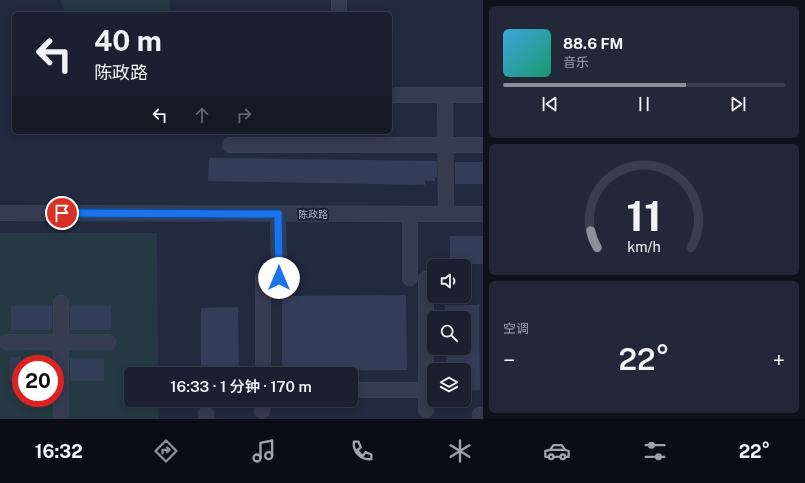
<!DOCTYPE html>
<html lang="zh">
<meta charset="utf-8">
<style>
body{margin:0;font-family:"Public Sans","Noto Sans SC",sans-serif;background:#232838;color:#f1f3f6;height:100vh;display:flex;flex-direction:column;font-size:15px;white-space:nowrap}
*{box-sizing:border-box;margin:0}
p{font-size:13px;color:#9fa3ab}
.icon{flex:none;width:22px;height:22px;fill:none;stroke:currentColor;stroke-width:2;stroke-linecap:round;stroke-linejoin:round}
.map{position:relative;flex:1;overflow:hidden}
.drawer{display:flex;flex-direction:column;gap:6px;padding:6px;background:#0e121a;width:322px}
.drawer>*{flex:none}
.hud{position:absolute;left:12px;top:12px;width:380px;height:122px;border-radius:6px;box-shadow:0 2px 10px #0003,0 0 0 1px #383e4c;background:#1a2030;color:#f1f3f6;overflow:hidden}
.buttons{position:absolute;left:427px;top:259px;display:grid;gap:8px}
.buttons a{display:grid;place-items:center;width:44px;height:44px;border-radius:6px;background:#1a2030;box-shadow:0 2px 10px #0003,0 0 0 1px #383e4c;font-size:20px}
.speed{position:absolute;left:12px;top:355px;display:flex;gap:8px;font-size:20px;font-weight:700;text-align:center}
.speed>*{display:grid;place-content:center;width:52px;height:52px;border-radius:50%;background:#1a2030;box-shadow:0 2px 10px #0003,0 0 0 1px #383e4c;line-height:1}
.speed .limit{border:6px solid #d22;background:#fff;color:#111}
.pin{position:absolute;display:grid;place-items:center;width:34px;height:34px;color:#fff;margin:-17px;border:2px solid #fff;border-radius:50%;box-shadow:0 1px 4px #0007}
.me{position:absolute;width:44px;margin:-22px;rotate:0deg;stroke-linejoin:round;filter:drop-shadow(0 0 3px #0008)}
.turn{display:flex;align-items:center;gap:14px;height:84px;padding:0 16px;font-size:18px}
.turn .icon{width:52px;height:52px;stroke-width:2.5}
.turn b{display:block;font-size:28px;line-height:34px}
.lanes{display:flex;align-items:center;height:38px;padding:0 16px;background:#0003;justify-content:center;gap:20px;direction:ltr}
.lanes .off{opacity:.35}
.big{font-size:30px;font-weight:600;line-height:1.1}
.drawer .widget{flex:1;display:flex;flex-direction:column;justify-content:center;gap:6px;min-width:0;padding:0 14px;border-radius:6px;background:#232838}
.drawer .dial{align-items:center;gap:0}
.dial svg{height:104px;overflow:visible;fill:none;stroke:#383e4c;stroke-width:7;stroke-linecap:round;text-anchor:middle}
.dial text{fill:#f1f3f6;stroke:none}
.song{display:flex;align-items:center;gap:12px}
.cover{width:48px;height:48px;border-radius:6px;background:linear-gradient(135deg,hsl(200 70% 55%),hsl(160 70% 35%))}
.played{height:4px;border-radius:2px;background:linear-gradient(90deg,#8c9099 65%,#383e4c 65%)}
.keys{display:flex;justify-content:space-around;direction:ltr}
.heat{display:flex;justify-content:space-between;align-items:center;font-size:22px;direction:ltr}
.trip{position:absolute;left:124px;top:367px;width:234px;height:40px;border-radius:6px;background:#1a2030;box-shadow:0 2px 10px #0003,0 0 0 1px #383e4c;font-weight:600;line-height:40px;text-align:center}
.tab-bar{display:flex;height:64px;justify-content:space-around;align-items:center;background:#0a0d13;color:#9fa3ab}
.tab-bar .icon{width:28px;height:28px}
.tab-bar .current{color:#8c9099}
.tab-bar b{font-size:18px;color:#f1f3f6}
main{display:flex;flex:1;min-height:0}
.map>svg:first-child{display:block}
.green{fill:#243941;fill-rule:evenodd}
.building{fill:#333d57}
.lines{fill:none;stroke-linecap:round;stroke-linejoin:round}
.minor-casing{stroke:#3f4559;stroke-width:16}
.minor{stroke:#363c50;stroke-width:15}
.route-casing{stroke:#114b97;stroke-width:10}
.route{stroke:#1a73e8;stroke-width:7}
.labels{text-anchor:middle;stroke-width:4;stroke-linejoin:round;paint-order:stroke}
.street-label{font-size:10px;fill:#b2b8cb;stroke:#1b2135}
</style>
<main>
<div class="map">
<svg width="483" height="419" viewBox="0 0 483 419">
<rect width="100%" height="100%" fill="#222a40"/>
<path class="green" d="M 60,0 L 170,0 L 170,14 L 66,14 Z
M 0,233 L 157,233 L 158,374 L 131,374 L 131,400 L 158,400 L 159,419 L 0,419 ZM 21,364 L 55,364 L 55,398 L 21,398 Z"/>
<path class="building" d="M 209,158 L 437,161 L 437,177 L 435,177 L 435,181 L 425,181 L 425,185 L 208,181 Z
M 455,162 L 483,162 L 483,184 L 455,184 Z
M 450,236 L 483,236 L 483,264 L 450,264 Z
M 406,295 L 407,370 L 282,371 L 282,296 Z
M 445,305 L 479,305 L 480,390 L 464,391 L 464,370 L 446,370 L 446,348 L 464,348 L 464,318 L 445,318 Z
M 11,306 L 52,306 L 52,330 L 11,330 Z
M 70,306 L 111,306 L 111,330 L 70,330 Z
M 238,307 L 239,374 L 201,374 L 201,308 Z
M 10,357 L 21,357 L 21,381 L 10,381 Z
M 70,358 L 104,358 L 104,381 L 70,381 Z"/>
<g class="lines">
<g class="minor-casing">
<path id="minor" d="M 339,0 L 339,14
M 390,95 L 483,95
M 445,95 L 446,214
M 230,145 L 483,145
M 0,213 L 483,214
M 278,214 L 279,278
M 410,214 L 410,278
M 426,279 L 426,410
M 7,342 L 108,342
M 263,374 L 263,278
M 351,390 L 426,390
M 262,411 L 263,400
M 61,414 L 61,303
M 480,415 L 480,419
M 206,419 L 206,414"/>
</g>
<use href="#minor" class="minor"/>
</g>
<g class="lines">
<g class="route-casing">
<path id="route" d="M 62,213 L 278,214 L 279,278"/>
</g>
<use href="#route" class="route"/>
</g>
<g class="labels">
<g class="street-label">
<text x="313" y="218">陈政路</text>
</g>
</g>
</svg>
<div class="buttons">
<a><svg class="icon" aria-label="sound" viewBox="0 0 24 24"><path d="M4 9h4l5-4v14l-5-4H4zM17 9q2 3 0 6"/></svg></a>
<a><svg class="icon" aria-label="search" viewBox="0 0 24 24"><circle cx="10" cy="10" r="6"/><path d="M15 15l6 6"/></svg></a>
<a><svg class="icon" aria-label="layers" viewBox="0 0 24 24"><path d="M12 4l9 5-9 5-9-5zM3 14l9 5 9-5"/></svg></a>
</div>
<div class="speed"><div class="limit">20</div></div>
<div class="pin" style="left:62px;top:213px;background:#d93025"><svg class="icon" aria-label="arrive" viewBox="0 0 24 24"><path d="M6 21V4h12l-3 4 3 4H6"/></svg></div>
<svg class="me" style="left:279px;top:278px" viewBox="-20 -20 40 40"><circle r="19" fill="#fff"/><path d="M0-13L10 11 0 6-10 11z" fill="#1a73e8"/></svg>
<div class="trip">16:33 · 1 分钟 · 170 m</div>
<div class="hud">
<div class="turn"><svg class="icon" aria-label="left" viewBox="0 0 24 24"><path d="M17 20v-9H6M10 6l-5 5 5 5"/></svg><div><b>40 m</b>陈政路</div></div>
<div class="lanes"><svg class="icon" aria-label="left" viewBox="0 0 24 24"><path d="M17 20v-9H6M10 6l-5 5 5 5"/></svg><svg class="icon off" aria-label="ahead" viewBox="0 0 24 24"><path d="M12 20V5M6 11l6-6 6 6"/></svg><svg class="icon off" aria-label="right" viewBox="0 0 24 24"><path d="M7 20v-9h11M14 6l5 5-5 5"/></svg></div>
</div>
</div>
<section class="drawer">
<div class="widget">
<div class="song"><i class="cover"></i><div><b>88.6 FM</b><p>音乐</p></div></div>
<div class="played"></div>
<div class="keys"><svg class="icon" aria-label="previous" viewBox="0 0 24 24"><path d="M18 5L8 12l10 7zM5 5v14"/></svg><svg class="icon" aria-label="pause" viewBox="0 0 24 24"><path d="M8 5v14M16 5v14"/></svg><svg class="icon" aria-label="next" viewBox="0 0 24 24"><path d="M6 5l10 7-10 7zM19 5v14"/></svg></div>
</div>
<div class="widget dial"><svg viewBox="0 0 100 80">
<path d="M14 69A42 42 0 1 1 86 69"/>
<path d="M14 69A42 42 0 0 1 9 56" stroke="#8c9099"/>
<text x="50" y="56" font-size="32" font-weight="700">11</text>
<text x="50" y="72" font-size="11">km/h</text>
</svg></div>
<div class="widget"><p>空调</p>
<div class="heat"><a>−</a><b class="big">22°</b><a>+</a></div>
</div>
</section>
</main>
<nav class="tab-bar">
<b>16:32</b>
<svg class="icon current" aria-label="directions" viewBox="0 0 24 24"><path d="M12 3l9 9-9 9-9-9zM9 14v-3h6M13 9l2 2-2 2"/></svg>
<svg class="icon" aria-label="music" viewBox="0 0 24 24"><path d="M9 18V5l10-2v13"/><circle cx="6" cy="18" r="3"/><circle cx="16" cy="16" r="3"/></svg>
<svg class="icon" aria-label="phone" viewBox="0 0 24 24"><path d="M5 4h4l2 5-3 2q2 4 5 5l2-3 5 2v4C11 20 4 13 5 4z"/></svg>
<svg class="icon" aria-label="climate" viewBox="0 0 24 24"><path d="M12 3v18M4 7l16 10M4 17L20 7"/></svg>
<svg class="icon" aria-label="car" viewBox="0 0 24 24"><path d="M5 17H2v-5l4-1 3-4h7l3 4 3 1v5h-3M9 17h6M6 11h13"/><circle cx="7" cy="17" r="2"/><circle cx="17" cy="17" r="2"/></svg>
<svg class="icon" aria-label="filters" viewBox="0 0 24 24"><path d="M4 7h16M4 17h16"/><circle cx="9" cy="7" r="2"/><circle cx="15" cy="17" r="2"/></svg>
<b>22°</b>
</nav>
